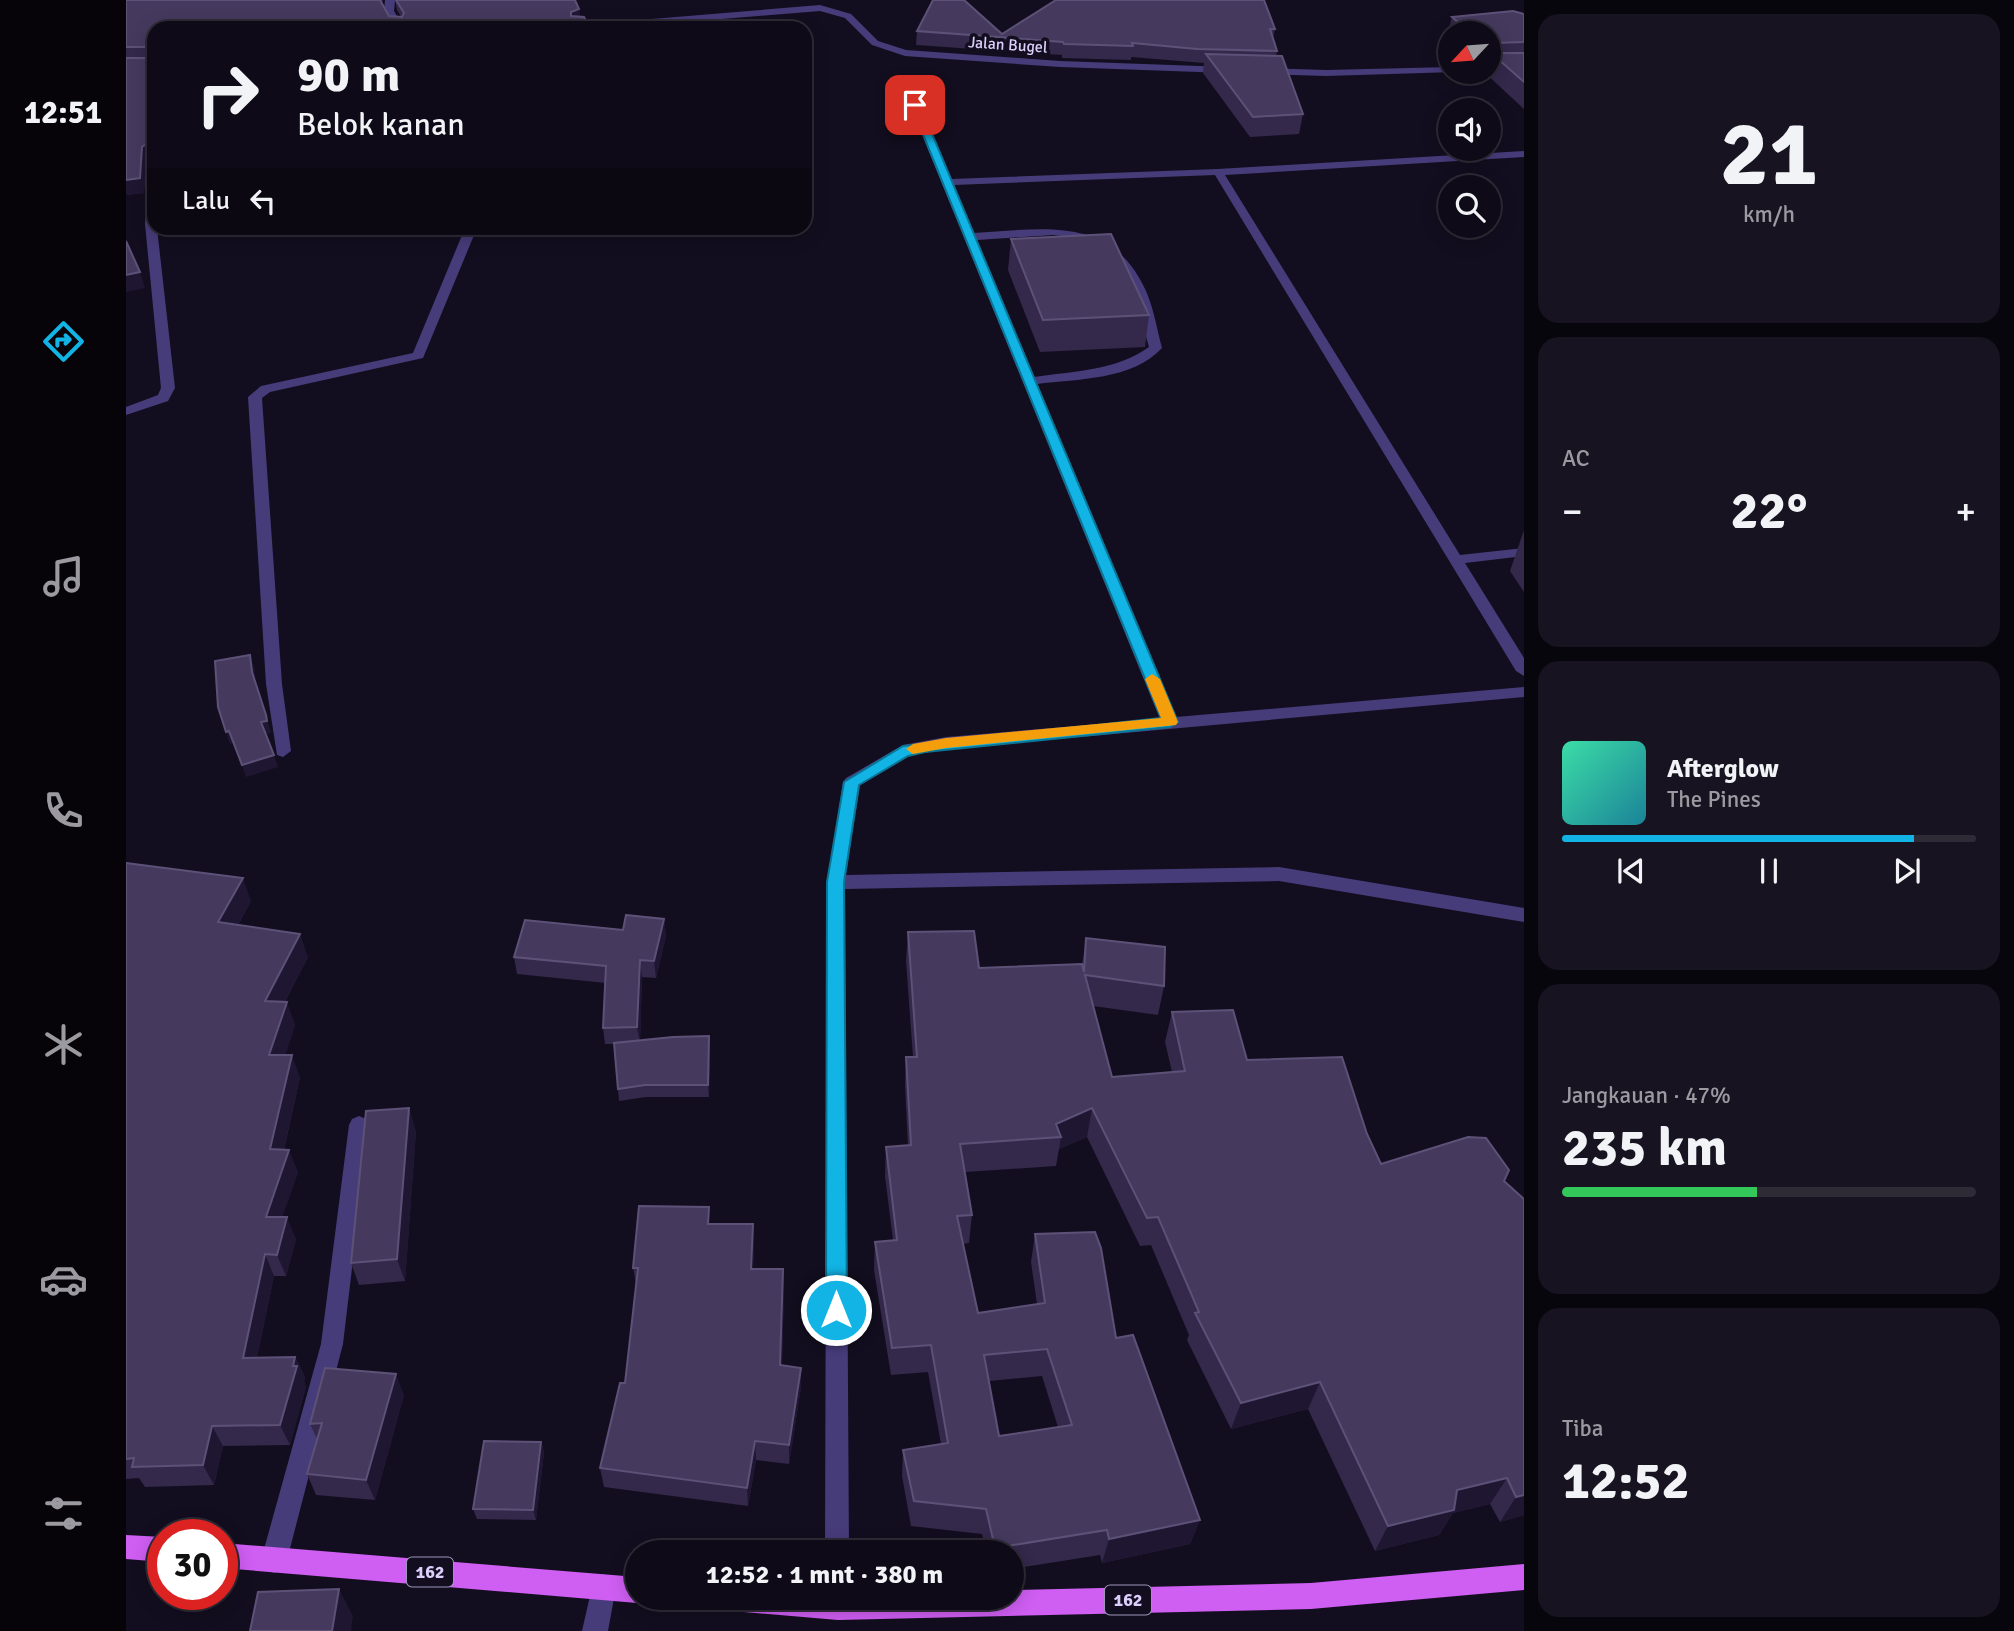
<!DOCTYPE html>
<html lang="id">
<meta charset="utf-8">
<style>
body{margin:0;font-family:Signika,sans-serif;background:#171320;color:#f1f3f6;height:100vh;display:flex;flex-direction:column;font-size:26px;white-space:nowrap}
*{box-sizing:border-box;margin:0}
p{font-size:23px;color:#9b9aa1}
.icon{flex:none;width:38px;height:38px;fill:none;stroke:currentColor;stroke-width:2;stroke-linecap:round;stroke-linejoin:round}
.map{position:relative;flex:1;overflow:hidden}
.drawer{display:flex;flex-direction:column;gap:14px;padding:14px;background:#08060d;width:490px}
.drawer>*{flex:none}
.top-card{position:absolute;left:21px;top:21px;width:665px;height:214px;border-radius:21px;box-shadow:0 4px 18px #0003,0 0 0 2px #2e2b36;background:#0e0a17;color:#f1f3f6;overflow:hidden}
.needle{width:46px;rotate:244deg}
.fabs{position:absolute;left:1312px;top:21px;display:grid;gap:14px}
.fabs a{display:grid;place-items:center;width:63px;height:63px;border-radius:50%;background:#0e0a17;box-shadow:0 4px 18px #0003,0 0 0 2px #2e2b36;font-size:35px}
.speed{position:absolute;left:21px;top:1519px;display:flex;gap:14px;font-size:35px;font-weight:700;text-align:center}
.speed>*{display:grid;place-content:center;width:91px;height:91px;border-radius:50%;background:#0e0a17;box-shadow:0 4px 18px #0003,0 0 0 2px #2e2b36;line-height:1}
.speed .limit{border:10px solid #d22;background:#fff;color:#111}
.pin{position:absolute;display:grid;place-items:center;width:60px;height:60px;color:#fff;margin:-30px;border-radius:14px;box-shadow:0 4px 10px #0006}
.me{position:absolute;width:77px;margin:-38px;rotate:0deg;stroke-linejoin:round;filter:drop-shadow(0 0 5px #0008)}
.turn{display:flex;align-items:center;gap:24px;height:147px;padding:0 35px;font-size:32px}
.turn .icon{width:91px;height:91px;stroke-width:2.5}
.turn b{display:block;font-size:49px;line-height:60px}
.then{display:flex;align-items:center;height:66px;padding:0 35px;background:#0003;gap:14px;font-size:26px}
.big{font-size:52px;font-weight:800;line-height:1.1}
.drawer .tile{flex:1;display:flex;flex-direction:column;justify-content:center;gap:10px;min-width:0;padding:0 24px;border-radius:21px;background:#171320}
.drawer .dial{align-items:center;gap:0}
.dial b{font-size:91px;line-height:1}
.song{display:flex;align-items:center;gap:21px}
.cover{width:84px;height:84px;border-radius:10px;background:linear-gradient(135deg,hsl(160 70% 55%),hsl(190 70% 35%))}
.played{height:7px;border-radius:4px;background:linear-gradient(90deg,#11b4e5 85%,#2e2b36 85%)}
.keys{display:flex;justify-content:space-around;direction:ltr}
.heat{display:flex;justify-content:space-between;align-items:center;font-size:38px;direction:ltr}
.charge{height:10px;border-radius:5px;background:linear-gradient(90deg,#34c759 47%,#2e2b36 0)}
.trip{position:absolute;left:499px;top:1540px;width:399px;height:70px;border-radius:35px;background:#0e0a17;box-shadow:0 4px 18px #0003,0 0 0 2px #2e2b36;font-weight:800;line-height:70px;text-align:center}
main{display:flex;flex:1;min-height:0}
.menu{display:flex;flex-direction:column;width:126px;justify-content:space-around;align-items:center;background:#060409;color:#9b9aa1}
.menu .icon{width:49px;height:49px}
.menu .active{color:#11b4e5}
.menu b{font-size:32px;color:#f1f3f6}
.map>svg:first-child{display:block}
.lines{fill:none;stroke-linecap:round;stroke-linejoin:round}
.minor{fill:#473c7a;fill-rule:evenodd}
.major{fill:#cf5ef3;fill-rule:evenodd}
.wall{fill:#34284b;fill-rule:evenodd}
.shaded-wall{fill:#1f1632}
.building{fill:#453a5e;stroke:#5d5177;stroke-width:2;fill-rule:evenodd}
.route{fill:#11b4e5;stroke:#0b7595;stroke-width:2}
.slow{fill:#f59e0b}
.labels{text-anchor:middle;stroke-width:7;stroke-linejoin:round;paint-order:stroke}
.far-street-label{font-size:16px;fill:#dacffb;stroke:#130e1f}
.shield{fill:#130e1f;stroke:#9e95b9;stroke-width:2}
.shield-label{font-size:18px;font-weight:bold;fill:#dacffb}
</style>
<main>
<nav class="menu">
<b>12:51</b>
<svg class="icon active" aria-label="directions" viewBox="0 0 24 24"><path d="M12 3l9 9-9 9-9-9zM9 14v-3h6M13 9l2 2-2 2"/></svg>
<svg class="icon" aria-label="music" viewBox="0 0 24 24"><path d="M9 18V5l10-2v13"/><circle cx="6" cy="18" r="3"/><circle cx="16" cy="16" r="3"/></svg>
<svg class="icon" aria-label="phone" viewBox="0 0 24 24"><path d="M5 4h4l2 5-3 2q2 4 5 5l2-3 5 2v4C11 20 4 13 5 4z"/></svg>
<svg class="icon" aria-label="climate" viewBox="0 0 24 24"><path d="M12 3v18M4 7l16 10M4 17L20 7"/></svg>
<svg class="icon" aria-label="car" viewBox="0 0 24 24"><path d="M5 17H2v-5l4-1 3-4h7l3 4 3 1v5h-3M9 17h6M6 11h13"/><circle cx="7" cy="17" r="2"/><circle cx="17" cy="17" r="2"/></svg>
<svg class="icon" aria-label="filters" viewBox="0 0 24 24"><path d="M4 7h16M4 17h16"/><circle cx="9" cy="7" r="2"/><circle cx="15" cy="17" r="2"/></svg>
</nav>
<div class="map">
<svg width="1398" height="1631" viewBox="0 0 1398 1631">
<rect width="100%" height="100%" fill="#130e1f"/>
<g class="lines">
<path class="minor" d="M 259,0 L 269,0 L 268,11 L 278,28 L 268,28 L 258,11 Z
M 694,5 L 725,14 L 752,41 L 780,50 L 934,61 L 1101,67 L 1106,70 L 1101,73 L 934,67 L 779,56 L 746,45 L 719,18 L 694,11 L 487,28 L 448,28 L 453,25 Z
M 1325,67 L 1325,72 L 1329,72 L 1200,76 L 1139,74 L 1134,71 L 1139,68 L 1200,70 Z
M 789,102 L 794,105 L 825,179 L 1092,169 L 1398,151 L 1398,157 L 1099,175 L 1334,555 L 1398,548 L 1398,556 L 1339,563 L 1398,658 L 1398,676 L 1390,671 L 1089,175 L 828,185 L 848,233 C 918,229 985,214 1020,291 C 1028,309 1031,330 1036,348 C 1007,380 951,379 911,384 L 1050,717 L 1398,687 L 1398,697 L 820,749 L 782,756 L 734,785 L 720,875 L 1153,867 L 1398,908 L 1398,922 L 1153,881 L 719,889 L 723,1552 L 699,1552 L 701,882 L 717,782 L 720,778 L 777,745 L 820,737 L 1034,719 L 784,105 ZM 927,235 C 997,241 1007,289 1023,347 C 989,371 948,371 908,377 L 851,240 Z
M 28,159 L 28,228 L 31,228 L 49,388 L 42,401 L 0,415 L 0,407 L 32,395 L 35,388 L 19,224 L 23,162 Z
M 339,228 L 351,228 L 297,358 L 144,392 L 136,398 L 156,684 L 165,751 L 157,757 L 151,755 L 140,684 L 122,397 L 135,386 L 287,353 Z
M 233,1116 L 240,1119 L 243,1125 L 217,1344 L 161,1560 L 157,1569 L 148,1573 L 139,1569 L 135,1560 L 195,1344 L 223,1125 L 226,1119 Z
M 477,1574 L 486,1578 L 490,1587 L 482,1631 L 456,1631 L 468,1578 Z"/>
<path class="major" d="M 0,1535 L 37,1537 L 37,1562 L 0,1559 Z
M 96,1543 L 511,1577 L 511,1598 L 520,1598 L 511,1603 L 96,1568 Z
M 1398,1564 L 1398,1590 L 1185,1609 L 712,1620 L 606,1611 L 597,1607 L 593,1598 L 886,1598 L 886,1590 L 1185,1583 Z"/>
</g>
<path class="wall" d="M 0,0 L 257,0 L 256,4 L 263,16 L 275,17 L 271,10 L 269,0 L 449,0 L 453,9 L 454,17 L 28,28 L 28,183 L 26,177 L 26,157 L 20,162 L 18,193 L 0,195 Z
M 1398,14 L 1398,109 L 1358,72 L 1363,72 L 1363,33 L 1325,33 L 1325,41 L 1321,37 L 1326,17 Z
M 1149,29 L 1147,38 L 1151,51 L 1150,56 L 1177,114 L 1173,134 L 1124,137 L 1077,73 L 1078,63 L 1005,57 L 1005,60 L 936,58 L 936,55 L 790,45 L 791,31 L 876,34 Z
M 885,239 L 1023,315 L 1019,347 L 914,352 L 882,270 Z
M 1398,530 L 1398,592 L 1384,571 Z
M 0,863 L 125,901 L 112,925 L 182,957 L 159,1002 L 169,1025 L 159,1055 L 174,1077 L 158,1150 L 172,1172 L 156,1217 L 170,1239 L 160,1276 L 148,1276 L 131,1357 L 169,1357 L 179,1377 L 178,1381 L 180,1387 L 164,1445 L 97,1446 L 88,1485 L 19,1487 L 13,1478 L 0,1479 Z
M 538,919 L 540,936 L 530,978 L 516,977 L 514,1041 L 583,1036 L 584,1048 L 583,1097 L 520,1097 L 493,1101 L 488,1044 L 479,1044 L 477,1028 L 480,983 L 391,974 L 388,957 Z
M 782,932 L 853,968 L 956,965 L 960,938 L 1038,986 L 1032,1015 L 967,1006 L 986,1077 L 1046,1072 L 1039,1042 L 1046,1012 L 1241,1134 L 1255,1164 L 1378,1181 L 1398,1199 L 1398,1515 L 1374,1522 L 1364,1504 L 1327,1513 L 1313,1535 L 1249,1551 L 1182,1409 L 1105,1429 L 1061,1340 L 1063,1335 L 1025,1245 L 1014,1246 L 961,1137 L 933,1149 L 930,1166 L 839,1172 L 846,1215 L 843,1243 L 837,1244 L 852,1313 L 911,1304 L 905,1262 L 909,1234 L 990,1338 L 1074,1520 L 1064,1544 L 976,1563 L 974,1555 L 886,1569 L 886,1552 L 861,1552 L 856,1534 L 785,1526 L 776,1476 L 777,1450 L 815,1444 L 802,1372 L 765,1375 L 748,1270 L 749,1242 L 767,1240 L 759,1176 L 760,1147 L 782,1146 L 779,1086 L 780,1057 L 787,1057 L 780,961 ZM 916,1376 L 932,1427 L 873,1436 L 863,1381 Z
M 290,1131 L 279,1281 L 233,1285 L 225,1263 Z
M 584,1224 L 628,1245 L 627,1269 L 657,1269 L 658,1289 L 656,1365 L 675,1368 L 675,1387 L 663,1464 L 630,1460 L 622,1506 L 478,1487 L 474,1468 L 499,1383 L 510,1284 L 507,1268 Z
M 278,1395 L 249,1500 L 190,1495 L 181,1474 L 191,1439 L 184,1424 Z
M 415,1442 L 418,1452 L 410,1520 L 351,1519 L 347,1509 Z"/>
<path class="shaded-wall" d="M 453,9 L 455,22 L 445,16 L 445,12 Z
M 23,142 L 27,157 L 20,162 L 18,193 L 0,195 L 0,180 L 16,147 Z
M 14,272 L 19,288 L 0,292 L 0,275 Z
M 124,655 L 128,667 L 130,685 L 126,672 Z
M 140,715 L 145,733 L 139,734 L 135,722 Z
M 103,731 L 107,743 L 104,744 L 100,732 Z
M 148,755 L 152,767 L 120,777 L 116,765 Z
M 117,878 L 125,901 L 101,945 L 92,922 Z
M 538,919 L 540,936 L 530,978 L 528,961 Z
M 174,934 L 182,957 L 148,1024 L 139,1001 Z
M 514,960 L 516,977 L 514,1043 L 511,1027 Z
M 161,1002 L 169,1025 L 152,1078 L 143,1055 Z
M 583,1036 L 584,1048 L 583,1097 L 582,1085 Z
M 166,1055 L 174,1077 L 153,1171 L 144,1149 Z
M 283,1108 L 290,1131 L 279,1281 L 271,1259 Z
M 966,1108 L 961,1137 L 933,1149 L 935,1137 L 930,1124 Z
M 163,1150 L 172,1172 L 149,1238 L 140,1217 Z
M 161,1217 L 170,1239 L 160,1276 L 151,1255 Z
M 627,1224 L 628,1245 L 626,1289 L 625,1269 Z
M 139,1254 L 148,1276 L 127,1378 L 117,1358 Z
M 657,1269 L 658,1289 L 655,1385 L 654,1365 Z
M 169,1357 L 179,1377 L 178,1381 L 180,1387 L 164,1445 L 154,1425 Z
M 675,1368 L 675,1387 L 663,1464 L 663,1445 Z
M 270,1374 L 278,1395 L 249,1500 L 240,1480 Z
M 1194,1382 L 1182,1409 L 1105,1429 L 1115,1403 Z
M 86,1426 L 97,1446 L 88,1485 L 77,1465 Z
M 629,1441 L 630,1460 L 622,1506 L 621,1488 Z
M 415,1442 L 418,1452 L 410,1520 L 407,1510 Z
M 1381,1478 L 1364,1504 L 1327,1513 L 1313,1535 L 1249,1551 L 1262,1526 L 1331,1490 Z
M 1398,1495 L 1398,1515 L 1374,1522 L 1390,1497 Z
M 1074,1520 L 1064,1544 L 976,1563 L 983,1539 Z
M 213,1589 L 227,1616 L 225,1631 L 206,1631 Z"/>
<path class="building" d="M 0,0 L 254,0 L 263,16 L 276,17 L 278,13 L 270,0 L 449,0 L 453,9 L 445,12 L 445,16 L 458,17 L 463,28 L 28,28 L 28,177 L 26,177 L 27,144 L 23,142 L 16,147 L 14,178 L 0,180 L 0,58 L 24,58 L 27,49 L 24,47 L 0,47 Z
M 807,0 L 838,0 L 876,34 L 930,0 L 1138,0 L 1149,29 L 1144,29 L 1151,51 L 1071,49 L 1006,43 L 1007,46 L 938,44 L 937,42 L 791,31 Z
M 1387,11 L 1398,14 L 1398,42 L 1368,43 L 1366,53 L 1398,53 L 1398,82 L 1363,51 L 1363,33 L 1344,33 L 1326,17 Z
M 1080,54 L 1156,56 L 1177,114 L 1127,117 Z
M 985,234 L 1023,315 L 917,320 L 885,239 Z
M 0,241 L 14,272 L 0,275 Z
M 124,655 L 126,672 L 140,715 L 141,721 L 135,722 L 148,755 L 116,765 L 103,731 L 100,732 L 92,707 L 89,661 Z
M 0,863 L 117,878 L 92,922 L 174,934 L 139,1001 L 161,1002 L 143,1055 L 166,1055 L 144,1149 L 163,1150 L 140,1217 L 161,1217 L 151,1255 L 139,1254 L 117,1358 L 169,1357 L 167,1366 L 171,1366 L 154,1425 L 86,1426 L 77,1465 L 6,1467 L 8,1458 L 0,1459 Z
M 500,915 L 538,919 L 528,961 L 514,960 L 511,1027 L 477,1028 L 480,966 L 388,957 L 399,920 L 497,930 Z
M 848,931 L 853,968 L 956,964 L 958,972 L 960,938 L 1039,947 L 1038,986 L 959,975 L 986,1077 L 1059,1071 L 1046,1012 L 1107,1010 L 1121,1060 L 1216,1057 L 1241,1134 L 1255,1164 L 1342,1137 L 1360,1138 L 1383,1170 L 1378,1181 L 1398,1199 L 1398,1495 L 1390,1497 L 1381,1478 L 1331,1490 L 1328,1510 L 1262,1526 L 1194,1382 L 1115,1403 L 1069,1313 L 1073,1312 L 1032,1217 L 1021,1218 L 966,1108 L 930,1124 L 935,1137 L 834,1144 L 846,1215 L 831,1216 L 852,1313 L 919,1303 L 909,1234 L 969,1232 L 975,1248 L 990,1338 L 1007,1335 L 1074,1520 L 983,1539 L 981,1530 L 869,1548 L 860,1509 L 788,1501 L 777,1450 L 822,1443 L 805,1345 L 766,1348 L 749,1242 L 771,1240 L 760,1147 L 785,1145 L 780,1057 L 791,1057 L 782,932 ZM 921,1349 L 946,1425 L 873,1436 L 858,1355 Z
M 583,1036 L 582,1085 L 519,1085 L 492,1089 L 488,1043 L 547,1037 Z
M 283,1108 L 271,1259 L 225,1263 L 240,1111 Z
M 513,1206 L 583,1207 L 582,1224 L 627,1224 L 625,1269 L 657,1269 L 654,1365 L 675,1368 L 663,1445 L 629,1441 L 621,1488 L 474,1468 L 494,1383 L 499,1383 L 512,1268 L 507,1268 Z
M 199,1368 L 270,1374 L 240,1480 L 181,1474 L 196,1423 L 184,1424 Z
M 358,1441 L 415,1442 L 407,1510 L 347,1509 Z
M 213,1589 L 206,1631 L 124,1631 L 132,1592 Z"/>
<path class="route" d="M 789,102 L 794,105 L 1052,722 L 1044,727 L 799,752 L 782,756 L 733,785 L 718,882 L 721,1310 L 718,1316 L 710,1319 L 703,1316 L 700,1310 L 701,882 L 718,782 L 777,746 L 1035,718 L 785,105 Z"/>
<path class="slow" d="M 1026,674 L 1034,679 L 1052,722 L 1050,725 L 820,748 L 787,754 L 780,749 L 787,744 L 820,738 L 1035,718 L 1019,679 Z"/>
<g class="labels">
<g class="far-street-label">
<text transform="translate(882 44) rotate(4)" y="6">Jalan Bugel</text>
</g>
<g class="shield">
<rect x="281" y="1557.5" width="46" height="29" rx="5"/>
<rect x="979" y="1585.5" width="46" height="29" rx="5"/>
</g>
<g class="shield-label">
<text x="304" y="1578">162</text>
<text x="1002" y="1606">162</text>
</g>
</g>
</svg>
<div class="fabs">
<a><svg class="needle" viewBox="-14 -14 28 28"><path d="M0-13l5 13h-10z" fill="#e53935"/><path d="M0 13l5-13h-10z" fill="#9b9aa1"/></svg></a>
<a><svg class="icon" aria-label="sound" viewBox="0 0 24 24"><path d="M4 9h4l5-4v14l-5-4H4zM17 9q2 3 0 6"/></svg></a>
<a><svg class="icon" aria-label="search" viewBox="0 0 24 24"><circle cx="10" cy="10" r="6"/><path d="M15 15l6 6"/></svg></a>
</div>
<div class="speed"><div class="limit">30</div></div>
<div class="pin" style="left:789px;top:105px;background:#d93025"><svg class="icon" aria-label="arrive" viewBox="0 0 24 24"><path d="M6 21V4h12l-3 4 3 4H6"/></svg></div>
<svg class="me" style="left:710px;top:1310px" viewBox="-20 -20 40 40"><circle r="17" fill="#11b4e5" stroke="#fff" stroke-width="3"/><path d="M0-11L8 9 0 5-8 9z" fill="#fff"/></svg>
<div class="trip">12:52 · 1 mnt · 380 m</div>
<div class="top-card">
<div class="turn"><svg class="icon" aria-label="right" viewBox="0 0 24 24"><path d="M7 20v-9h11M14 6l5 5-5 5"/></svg><div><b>90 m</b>Belok kanan</div></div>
<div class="then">Lalu<svg class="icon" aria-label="left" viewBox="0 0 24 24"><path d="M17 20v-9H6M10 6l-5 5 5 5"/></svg></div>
</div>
</div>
<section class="drawer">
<div class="tile dial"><b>21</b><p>km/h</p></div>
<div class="tile"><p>AC</p>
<div class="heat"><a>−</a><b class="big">22°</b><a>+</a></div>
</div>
<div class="tile">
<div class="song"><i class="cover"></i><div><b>Afterglow</b><p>The Pines</p></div></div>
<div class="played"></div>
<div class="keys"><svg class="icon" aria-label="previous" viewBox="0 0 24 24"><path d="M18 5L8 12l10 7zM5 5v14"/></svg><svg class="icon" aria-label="pause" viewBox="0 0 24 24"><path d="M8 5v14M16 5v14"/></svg><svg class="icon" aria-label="next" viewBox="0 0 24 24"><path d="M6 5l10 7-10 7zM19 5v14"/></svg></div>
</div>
<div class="tile"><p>Jangkauan · 47%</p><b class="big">235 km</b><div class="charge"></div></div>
<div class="tile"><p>Tiba</p><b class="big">12:52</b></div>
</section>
</main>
